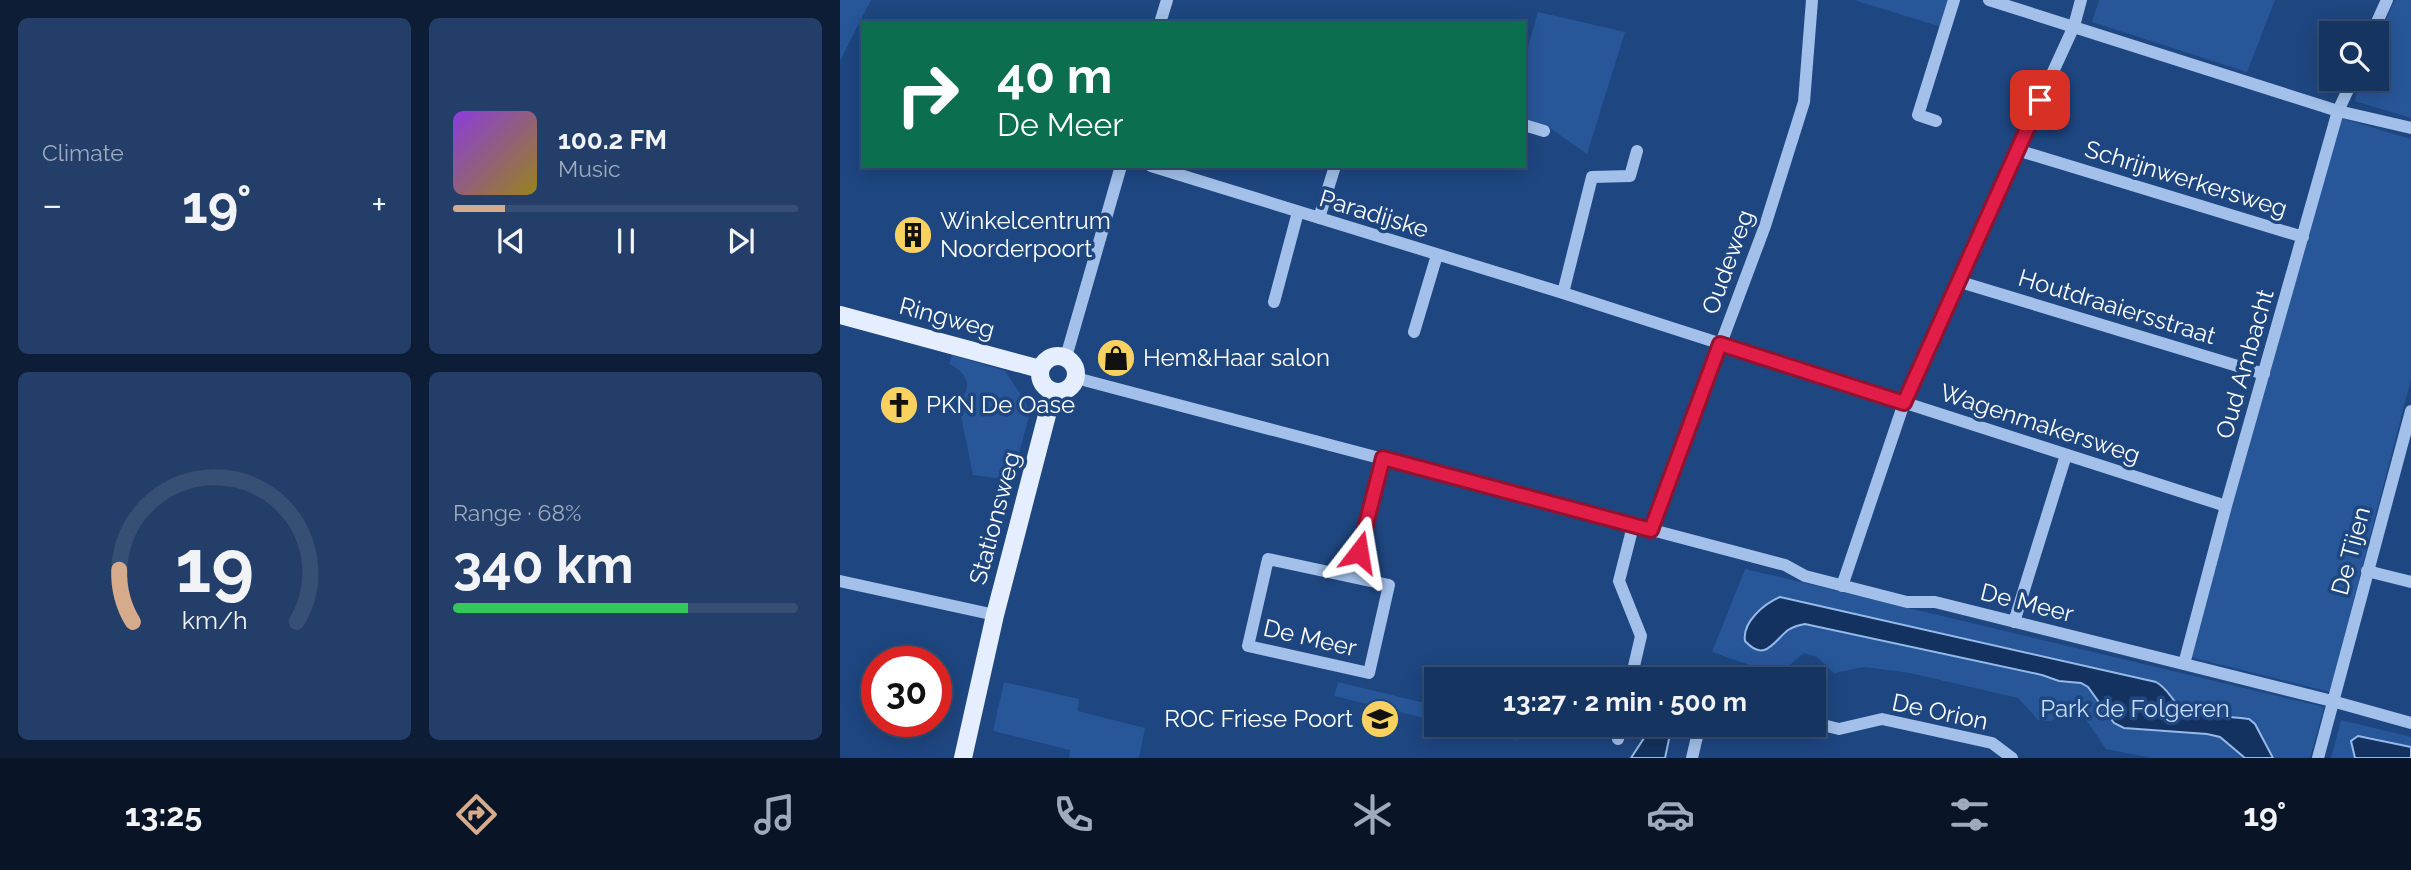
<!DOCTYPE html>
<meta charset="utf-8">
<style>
body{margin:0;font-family:Raleway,sans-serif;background:#233f69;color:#f1f3f6;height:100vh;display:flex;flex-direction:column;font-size:26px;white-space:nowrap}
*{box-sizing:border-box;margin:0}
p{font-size:23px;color:#9eaabd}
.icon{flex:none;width:38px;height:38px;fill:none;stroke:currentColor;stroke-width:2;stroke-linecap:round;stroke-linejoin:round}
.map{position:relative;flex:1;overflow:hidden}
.side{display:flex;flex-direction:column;gap:18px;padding:18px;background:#0c1d35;width:840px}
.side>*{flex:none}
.top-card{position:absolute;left:21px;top:21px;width:665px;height:147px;border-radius:0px;box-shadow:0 4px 18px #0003,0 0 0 2px #354f75;background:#0b6e4f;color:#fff;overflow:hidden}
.buttons{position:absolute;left:1479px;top:21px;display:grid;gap:14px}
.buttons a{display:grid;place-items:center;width:70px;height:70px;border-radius:0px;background:#163460;box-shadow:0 4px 18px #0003,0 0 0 2px #354f75;font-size:35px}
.speed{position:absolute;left:21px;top:646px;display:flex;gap:14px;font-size:35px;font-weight:700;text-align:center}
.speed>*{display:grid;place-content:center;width:91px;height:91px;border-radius:50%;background:#163460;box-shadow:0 4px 18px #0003,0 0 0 2px #354f75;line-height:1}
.speed .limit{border:10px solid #d22;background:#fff;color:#111}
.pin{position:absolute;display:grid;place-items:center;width:60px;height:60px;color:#fff;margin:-30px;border-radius:14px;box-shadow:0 4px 10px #0006}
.me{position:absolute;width:77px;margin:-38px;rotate:14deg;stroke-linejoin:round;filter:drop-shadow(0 0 5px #0008)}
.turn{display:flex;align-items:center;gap:24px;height:147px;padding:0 21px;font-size:32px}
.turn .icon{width:91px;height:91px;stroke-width:2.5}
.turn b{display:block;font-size:49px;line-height:60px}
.big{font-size:52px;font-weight:700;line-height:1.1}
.side .widget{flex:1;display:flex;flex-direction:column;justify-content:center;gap:10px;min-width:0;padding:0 24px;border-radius:10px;background:#233f69}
.side .dial{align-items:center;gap:0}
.dial svg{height:182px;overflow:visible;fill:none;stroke:#354f75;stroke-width:7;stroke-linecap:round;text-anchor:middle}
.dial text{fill:#f1f3f6;stroke:none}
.song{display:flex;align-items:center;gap:21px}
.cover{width:84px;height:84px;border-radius:10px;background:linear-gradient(135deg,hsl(270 70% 55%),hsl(50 70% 35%))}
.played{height:7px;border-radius:4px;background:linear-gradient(90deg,#d6ab8b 15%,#354f75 15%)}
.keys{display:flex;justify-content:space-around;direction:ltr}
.heat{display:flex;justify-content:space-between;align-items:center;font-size:38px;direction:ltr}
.charge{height:10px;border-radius:5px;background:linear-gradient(90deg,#34c759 68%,#354f75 0)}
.side .tiles{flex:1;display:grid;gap:18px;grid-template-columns:repeat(2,1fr)}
.trip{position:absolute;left:584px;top:667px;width:402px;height:70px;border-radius:0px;background:#163460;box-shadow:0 4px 18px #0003,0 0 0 2px #354f75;font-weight:700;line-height:70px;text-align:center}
.tab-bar{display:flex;height:112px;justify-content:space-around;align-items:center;background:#091526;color:#9eaabd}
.tab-bar .icon{width:49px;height:49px}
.tab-bar .selected{color:#d6ab8b}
.tab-bar b{font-size:32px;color:#f1f3f6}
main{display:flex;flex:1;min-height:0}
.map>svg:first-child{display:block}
.green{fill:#275799}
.water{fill:#14325f;stroke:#95baea;stroke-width:2}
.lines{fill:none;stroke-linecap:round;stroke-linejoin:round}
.minor{stroke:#a2c0e9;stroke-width:12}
.major{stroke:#e5eefe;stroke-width:18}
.route-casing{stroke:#92132f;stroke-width:18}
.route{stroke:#e11d48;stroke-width:12}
.labels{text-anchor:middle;stroke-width:7;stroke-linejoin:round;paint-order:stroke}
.street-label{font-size:24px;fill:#fff;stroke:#1e4680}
.poi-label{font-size:24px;fill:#fff;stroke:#1e4680;text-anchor:start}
.park-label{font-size:24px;fill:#c6dbf7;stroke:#1e4680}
</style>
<main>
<section class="side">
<div class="tiles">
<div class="widget"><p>Climate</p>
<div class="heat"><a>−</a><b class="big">19°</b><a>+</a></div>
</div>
<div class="widget">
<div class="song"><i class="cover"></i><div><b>100.2 FM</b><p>Music</p></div></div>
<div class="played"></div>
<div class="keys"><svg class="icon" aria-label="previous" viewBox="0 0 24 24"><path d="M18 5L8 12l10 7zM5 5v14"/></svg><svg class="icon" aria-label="pause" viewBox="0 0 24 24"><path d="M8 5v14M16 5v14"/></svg><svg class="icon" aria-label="next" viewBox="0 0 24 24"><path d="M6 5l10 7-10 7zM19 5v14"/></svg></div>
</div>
<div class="widget dial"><svg viewBox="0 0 100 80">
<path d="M14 69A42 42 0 1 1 86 69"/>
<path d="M14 69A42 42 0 0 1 8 46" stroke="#d6ab8b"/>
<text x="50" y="56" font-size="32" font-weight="700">19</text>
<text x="50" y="72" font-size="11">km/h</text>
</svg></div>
<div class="widget"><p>Range · 68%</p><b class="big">340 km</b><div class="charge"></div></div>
</div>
</section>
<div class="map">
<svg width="1571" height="758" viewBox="0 0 1571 758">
<rect width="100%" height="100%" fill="#1e4680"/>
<path class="green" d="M 0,0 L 31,0 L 0,61 Z
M 1014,0 L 1110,0 L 1101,27 Z
M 1259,0 L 1435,0 L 1407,72 L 1252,22 Z
M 1555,0 L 1571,0 L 1571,118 L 1515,101 L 1520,79 L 1536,79 L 1537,39 Z
M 698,12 L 785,32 L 747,154 L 710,128 L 684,119 L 684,61 Z
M 1501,118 L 1571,139 L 1571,379 L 1490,692 L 1350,657 Z
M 112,355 L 165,371 L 186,402 L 189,416 L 172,480 L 133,475 L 118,402 C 134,387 127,372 109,364 Z
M 905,569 L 1484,707 L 1470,758 L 1311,758 L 1266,749 L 1247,721 L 1237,712 L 1224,712 L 1211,721 L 1198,720 L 1178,698 L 1070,673 L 1024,667 L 994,673 L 977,657 L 964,653 L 938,675 L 872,652 Z
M 164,682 L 239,699 L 238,711 L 305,728 L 299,758 L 229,758 L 230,750 L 153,731 Z
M 498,682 L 597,706 L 597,721 L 494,696 Z
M 1501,720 L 1571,737 L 1571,747 L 1527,736 L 1511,741 L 1515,758 L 1491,758 Z
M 675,725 L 681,726 L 678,740 L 612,725 Z"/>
<path class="water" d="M 940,597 L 1316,682 C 1330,690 1331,701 1343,709 C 1352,715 1396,717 1409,719 L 1415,724 L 1433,758 L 1405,758 L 1380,737 L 1367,734 L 1284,728 L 1274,723 L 1248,687 L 1241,683 L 1219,681 L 1202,675 L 965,624 C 959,625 953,627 948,630 C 934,641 925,663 905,641 C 902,622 924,604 940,597 Z
M 807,725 L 832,725 L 825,758 L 791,758 L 804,738 Z
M 1518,736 L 1571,747 L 1571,758 L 1515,758 L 1511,741 Z"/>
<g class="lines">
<path class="minor" d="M 1149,0 L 1498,111 L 1571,128
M 320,23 L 327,0
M 1532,33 L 1547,0
M 1096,121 L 1078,115 L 1114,0
M 684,125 L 704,131
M 1177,150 L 1463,237
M 311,166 L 723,293 L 1386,506
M 479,218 L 495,166
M 1117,281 L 1424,374
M 723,293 L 752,177 L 790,176 L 797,151
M 434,302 L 458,212
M 574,332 L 597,255
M 226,357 L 281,166
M 236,378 L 945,565 L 965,576 L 1067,602 L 1095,602 L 1492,701 L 1571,723
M 811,530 L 925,226 L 964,102 L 972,0
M 428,559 L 549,585 L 529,673 L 408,646 Z
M 1527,571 L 1571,582
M 514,576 L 543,458
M 0,581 L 155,615
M 1002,586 L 1064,403 L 1117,281 L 1234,26 L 1241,0
M 1174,622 L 1226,455
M 1344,664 L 1386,506 L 1498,111 L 1513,79
M 791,679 L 801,636 L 779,581 L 793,526
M 975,723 L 999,729 L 1042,719 L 1152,743 L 1172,758
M 906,724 L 917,724
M 778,739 L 782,724
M 852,758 L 860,724
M 1478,758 L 1571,411"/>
<path class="major" d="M 0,315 L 200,369
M200 374a18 18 0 1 1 36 0a18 18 0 1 1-36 0Z
M 123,758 L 155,615 L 213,392"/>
</g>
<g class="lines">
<g class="route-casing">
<path id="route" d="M 519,552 L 543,458 L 811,530 L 880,344 L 1064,403 L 1200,100"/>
</g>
<use href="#route" class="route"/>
</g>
<defs>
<g id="building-disc" transform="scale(2.0125)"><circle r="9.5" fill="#f8d161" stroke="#1e4680"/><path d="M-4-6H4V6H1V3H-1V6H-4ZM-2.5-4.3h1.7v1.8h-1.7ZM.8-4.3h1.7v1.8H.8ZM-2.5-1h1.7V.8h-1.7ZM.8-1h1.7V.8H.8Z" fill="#111"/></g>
<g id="shop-disc" transform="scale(2.0125)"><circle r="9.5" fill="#f8d161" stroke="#1e4680"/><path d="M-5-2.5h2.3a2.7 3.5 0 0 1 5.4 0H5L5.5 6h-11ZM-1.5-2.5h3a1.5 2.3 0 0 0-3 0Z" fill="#111"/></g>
<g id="church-disc" transform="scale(2.0125)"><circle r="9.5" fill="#f8d161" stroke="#1e4680"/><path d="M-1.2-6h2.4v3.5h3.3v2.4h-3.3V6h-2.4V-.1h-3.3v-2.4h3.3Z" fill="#111"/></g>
<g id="university-disc" transform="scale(2.0125)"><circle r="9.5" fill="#f8d161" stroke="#1e4680"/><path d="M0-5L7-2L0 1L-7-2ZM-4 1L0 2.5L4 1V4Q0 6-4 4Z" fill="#111"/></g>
</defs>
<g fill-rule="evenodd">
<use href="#building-disc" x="73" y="235"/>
<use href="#shop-disc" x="276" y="358"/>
<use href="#church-disc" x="59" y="405"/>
<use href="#university-disc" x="540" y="719"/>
</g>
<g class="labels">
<g class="street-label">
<text transform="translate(1346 179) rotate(17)" y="8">Schrijnwerkersweg</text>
<text transform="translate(534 214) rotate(17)" y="8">Paradijske</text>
<text transform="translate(888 262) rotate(-70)" y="8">Oudeweg</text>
<text transform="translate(1277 307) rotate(17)" y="8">Houtdraaiersstraat</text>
<text transform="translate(107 318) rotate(15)" y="8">Ringweg</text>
<text transform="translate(1405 364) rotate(-74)" y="8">Oud Ambacht</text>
<text transform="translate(1200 424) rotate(18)" y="8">Wagenmakersweg</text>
<text transform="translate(155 518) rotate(-75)" y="8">Stationsweg</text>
<text transform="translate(1511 551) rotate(-75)" y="8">De Tijen</text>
<text transform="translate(1187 603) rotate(14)" y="8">De Meer</text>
<text transform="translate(470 638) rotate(13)" y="8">De Meer</text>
<text transform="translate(1100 712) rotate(12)" y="8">De Orion</text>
</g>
<g class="poi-label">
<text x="100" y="229">Winkelcentrum<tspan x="100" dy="28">Noorderpoort</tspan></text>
<text x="303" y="366">Hem&amp;Haar salon</text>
<text x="86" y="413">PKN De Oase</text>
<text x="513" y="727" text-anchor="end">ROC Friese Poort</text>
</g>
<g class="park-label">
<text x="1295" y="717">Park de Folgeren</text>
</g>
</g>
</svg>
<div class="buttons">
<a><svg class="icon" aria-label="search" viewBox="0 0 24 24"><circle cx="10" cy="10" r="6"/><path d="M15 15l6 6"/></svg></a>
</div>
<div class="speed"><div class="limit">30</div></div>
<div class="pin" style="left:1200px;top:100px;background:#d93025"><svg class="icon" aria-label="arrive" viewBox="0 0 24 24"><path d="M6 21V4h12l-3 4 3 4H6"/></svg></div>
<svg class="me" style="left:519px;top:552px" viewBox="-20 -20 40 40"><path d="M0-17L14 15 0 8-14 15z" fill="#e11d48" stroke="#fff" stroke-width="4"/></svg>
<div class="trip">13:27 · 2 min · 500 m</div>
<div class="top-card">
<div class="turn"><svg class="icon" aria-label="right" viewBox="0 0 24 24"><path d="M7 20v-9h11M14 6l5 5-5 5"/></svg><div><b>40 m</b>De Meer</div></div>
</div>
</div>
</main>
<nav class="tab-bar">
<b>13:25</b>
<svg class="icon selected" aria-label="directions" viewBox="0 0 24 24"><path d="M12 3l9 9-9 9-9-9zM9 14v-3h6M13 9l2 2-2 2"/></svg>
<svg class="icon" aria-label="music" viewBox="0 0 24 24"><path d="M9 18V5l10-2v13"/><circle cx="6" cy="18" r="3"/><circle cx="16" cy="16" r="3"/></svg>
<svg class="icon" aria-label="phone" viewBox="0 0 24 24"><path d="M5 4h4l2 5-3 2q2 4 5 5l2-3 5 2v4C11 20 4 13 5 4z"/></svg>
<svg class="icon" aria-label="climate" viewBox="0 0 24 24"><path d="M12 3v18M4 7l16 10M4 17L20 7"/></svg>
<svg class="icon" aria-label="car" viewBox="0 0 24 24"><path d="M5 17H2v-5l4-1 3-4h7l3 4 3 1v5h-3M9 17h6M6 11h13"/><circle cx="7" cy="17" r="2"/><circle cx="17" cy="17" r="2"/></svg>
<svg class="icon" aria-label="filters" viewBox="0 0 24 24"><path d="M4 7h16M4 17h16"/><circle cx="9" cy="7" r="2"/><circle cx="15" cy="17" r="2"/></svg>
<b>19°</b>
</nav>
